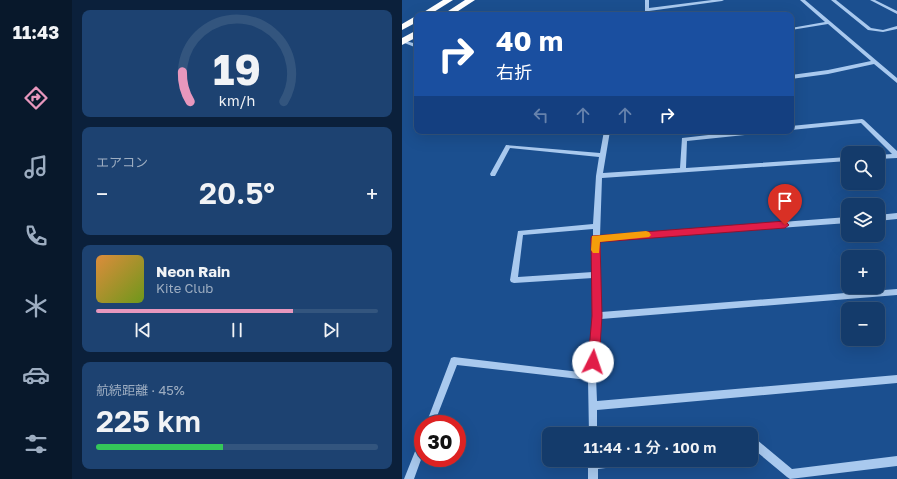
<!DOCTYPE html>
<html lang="ja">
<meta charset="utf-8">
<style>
body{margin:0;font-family:"Golos Text","Noto Sans JP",sans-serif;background:#1d4271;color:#f1f3f6;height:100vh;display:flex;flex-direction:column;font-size:15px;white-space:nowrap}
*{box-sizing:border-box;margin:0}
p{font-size:13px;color:#9dadc1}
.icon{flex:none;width:22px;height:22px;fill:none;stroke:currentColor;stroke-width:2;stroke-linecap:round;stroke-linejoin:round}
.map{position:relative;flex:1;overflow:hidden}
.sheet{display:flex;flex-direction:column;gap:10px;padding:10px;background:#0b203b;width:330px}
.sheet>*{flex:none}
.banner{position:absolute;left:12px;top:12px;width:380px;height:122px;border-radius:8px;box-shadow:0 4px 16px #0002,0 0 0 1px #33557e;background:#1a4fa0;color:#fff;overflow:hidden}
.fabs{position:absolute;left:439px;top:146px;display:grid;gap:8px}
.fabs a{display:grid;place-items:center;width:44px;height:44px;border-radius:8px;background:#143b6b;box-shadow:0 4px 16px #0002,0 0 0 1px #33557e;font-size:20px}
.speed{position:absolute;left:12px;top:415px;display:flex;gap:8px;font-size:20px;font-weight:700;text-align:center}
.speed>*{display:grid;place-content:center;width:52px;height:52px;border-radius:50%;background:#143b6b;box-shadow:0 4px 16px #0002,0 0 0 1px #33557e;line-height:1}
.speed .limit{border:6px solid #d22;background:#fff;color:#111}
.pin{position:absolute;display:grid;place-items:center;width:34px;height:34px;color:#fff;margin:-41px -17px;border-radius:50% 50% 50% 0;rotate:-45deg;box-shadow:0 0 4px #0007}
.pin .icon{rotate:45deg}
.me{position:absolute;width:44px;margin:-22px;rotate:4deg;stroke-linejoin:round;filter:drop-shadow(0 0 3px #0008)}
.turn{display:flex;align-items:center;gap:14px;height:84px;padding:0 16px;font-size:18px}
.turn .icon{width:52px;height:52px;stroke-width:2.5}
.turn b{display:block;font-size:28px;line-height:34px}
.lanes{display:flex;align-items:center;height:38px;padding:0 16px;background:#0003;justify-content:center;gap:20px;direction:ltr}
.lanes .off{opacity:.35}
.big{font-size:30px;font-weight:600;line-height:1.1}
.sheet .tile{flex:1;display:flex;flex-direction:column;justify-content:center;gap:6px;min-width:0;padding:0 14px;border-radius:8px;background:#1d4271}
.sheet .dial{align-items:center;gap:0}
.dial svg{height:104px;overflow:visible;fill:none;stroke:#33557e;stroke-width:7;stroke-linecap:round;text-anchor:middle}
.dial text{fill:#f1f3f6;stroke:none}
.song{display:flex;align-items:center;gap:12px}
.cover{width:48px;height:48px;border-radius:6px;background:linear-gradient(135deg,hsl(30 70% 55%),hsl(80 70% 35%))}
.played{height:4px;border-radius:2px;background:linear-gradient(90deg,#e797bd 70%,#33557e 70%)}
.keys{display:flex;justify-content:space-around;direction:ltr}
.heat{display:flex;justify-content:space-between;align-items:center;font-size:22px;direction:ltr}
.charge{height:6px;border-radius:3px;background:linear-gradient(90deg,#34c759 45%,#33557e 0)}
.trip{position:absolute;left:140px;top:427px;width:216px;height:40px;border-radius:8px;background:#143b6b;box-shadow:0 4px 16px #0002,0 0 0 1px #33557e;font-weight:600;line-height:40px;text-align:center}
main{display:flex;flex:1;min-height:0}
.dock{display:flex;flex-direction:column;width:72px;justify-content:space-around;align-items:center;background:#08182b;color:#9dadc1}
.dock .icon{width:28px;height:28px}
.dock .current{color:#e797bd}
.dock b{font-size:18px;color:#f1f3f6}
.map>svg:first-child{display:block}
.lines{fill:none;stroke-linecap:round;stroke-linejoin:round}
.minor{fill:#a9c9ee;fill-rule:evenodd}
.highway{fill:#fff;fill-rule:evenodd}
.route{fill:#e11d48;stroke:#92132f}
.slow{fill:#f59e0b}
</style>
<main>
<nav class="dock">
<b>11:43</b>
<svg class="icon current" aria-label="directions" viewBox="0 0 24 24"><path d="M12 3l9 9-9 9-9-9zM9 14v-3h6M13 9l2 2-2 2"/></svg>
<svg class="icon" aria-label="music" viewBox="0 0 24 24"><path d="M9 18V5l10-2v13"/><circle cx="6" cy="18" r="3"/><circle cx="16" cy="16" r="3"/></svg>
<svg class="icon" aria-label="phone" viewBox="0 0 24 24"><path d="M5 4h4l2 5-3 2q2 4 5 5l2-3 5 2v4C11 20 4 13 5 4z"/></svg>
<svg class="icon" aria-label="climate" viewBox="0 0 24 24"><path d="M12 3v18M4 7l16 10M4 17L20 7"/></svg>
<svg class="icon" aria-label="car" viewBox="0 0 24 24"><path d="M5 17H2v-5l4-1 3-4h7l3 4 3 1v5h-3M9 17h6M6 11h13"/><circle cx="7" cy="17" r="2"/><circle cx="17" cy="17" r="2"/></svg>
<svg class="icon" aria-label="filters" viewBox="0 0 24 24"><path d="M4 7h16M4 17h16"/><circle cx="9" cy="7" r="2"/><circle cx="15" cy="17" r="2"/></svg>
</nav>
<section class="sheet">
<div class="tile dial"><svg viewBox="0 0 100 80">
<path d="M14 69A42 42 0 1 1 86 69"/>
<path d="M14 69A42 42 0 0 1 8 46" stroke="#e797bd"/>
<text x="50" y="56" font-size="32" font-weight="700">19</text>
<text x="50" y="72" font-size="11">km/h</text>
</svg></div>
<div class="tile"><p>エアコン</p>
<div class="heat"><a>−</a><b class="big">20.5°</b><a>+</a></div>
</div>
<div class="tile">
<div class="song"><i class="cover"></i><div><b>Neon Rain</b><p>Kite Club</p></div></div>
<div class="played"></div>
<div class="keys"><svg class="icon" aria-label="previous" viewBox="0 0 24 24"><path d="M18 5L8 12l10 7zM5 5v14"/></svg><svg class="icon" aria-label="pause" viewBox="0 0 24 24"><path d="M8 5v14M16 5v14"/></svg><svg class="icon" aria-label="next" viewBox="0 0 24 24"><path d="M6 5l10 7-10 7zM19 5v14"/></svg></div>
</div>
<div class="tile"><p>航続距離 · 45%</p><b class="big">225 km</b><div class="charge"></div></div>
</section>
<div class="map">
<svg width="495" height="479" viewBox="0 0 495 479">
<rect width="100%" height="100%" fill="#1b4f8f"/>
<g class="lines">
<path class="minor" d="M 243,0 L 247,0 L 247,8 L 310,0 L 322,0 L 320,1 L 247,11 L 247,15 L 243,15 Z
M 398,0 L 403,0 L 495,78 L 495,83 L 472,64 L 426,74 L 389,79 L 389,75 L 426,70 L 469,61 L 426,24 L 389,30 L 389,28 L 423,22 Z
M 429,0 L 434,0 L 469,28 L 481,30 L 495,26 L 495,29 L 481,32 L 466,30 Z
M 468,0 L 473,0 L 495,11 L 495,14 Z
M 0,40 L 15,44 L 15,48 L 0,42 Z
M 460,119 L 462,120 L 495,151 L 495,158 L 476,159 L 476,155 L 490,154 L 459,123 L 389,130 L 389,126 Z
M 202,131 L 208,131 L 201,173 L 278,168 L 280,138 L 342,131 L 365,131 L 362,133 L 285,141 L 284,168 L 446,157 L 446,161 L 200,178 L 198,236 L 446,217 L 446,223 L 198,241 L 199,312 L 495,289 L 495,295 L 199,319 L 194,377 L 195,401 L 495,375 L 495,383 L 195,410 L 195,434 L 187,434 L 186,380 L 55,365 L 32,424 L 24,424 L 48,361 L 49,358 L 52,357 L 186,373 L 191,316 L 191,278 L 112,283 L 109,282 L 108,280 L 116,231 L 191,224 L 194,176 L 197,157 L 108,148 L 93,176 L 89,176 L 88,174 L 104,145 L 198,153 ZM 191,229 L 191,272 L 116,277 L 121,235 Z
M 495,213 L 495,219 L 476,221 L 476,215 Z
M 21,437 L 21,454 L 12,479 L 2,479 L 18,439 Z
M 349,437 L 354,439 L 390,469 L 495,456 L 495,466 L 388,479 L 385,477 L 349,447 Z
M 186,460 L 232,460 L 230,463 L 227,465 L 196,469 L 196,479 L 186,479 Z"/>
<path class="highway" d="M 41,0 L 51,0 L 27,15 L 17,15 Z
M 63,0 L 73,0 L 50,15 L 40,15 Z
M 12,17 L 15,17 L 15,22 L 0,30 L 0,24 Z
M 15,30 L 15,37 L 0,45 L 0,38 Z"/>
</g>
<path class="route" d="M 383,221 L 387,225 L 383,228 L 198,242 L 200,316 L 197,362 L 195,365 L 191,367 L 188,365 L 186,362 L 190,316 L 189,238 L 190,236 Z"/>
<path class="slow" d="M 244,231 L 247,232 L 249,235 L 247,237 L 198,242 L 197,253 L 191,253 L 189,250 L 190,236 Z"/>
</svg>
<div class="fabs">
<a><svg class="icon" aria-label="search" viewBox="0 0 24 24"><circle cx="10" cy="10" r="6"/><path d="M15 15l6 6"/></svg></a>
<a><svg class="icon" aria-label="layers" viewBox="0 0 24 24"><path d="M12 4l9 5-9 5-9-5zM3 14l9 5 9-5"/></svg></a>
<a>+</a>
<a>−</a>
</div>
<div class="speed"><div class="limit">30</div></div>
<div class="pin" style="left:383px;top:225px;background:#d93025"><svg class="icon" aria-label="arrive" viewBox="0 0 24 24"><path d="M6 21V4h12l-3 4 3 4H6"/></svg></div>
<svg class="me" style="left:191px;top:362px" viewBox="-20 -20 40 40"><circle r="19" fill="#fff"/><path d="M0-13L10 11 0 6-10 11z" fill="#e11d48"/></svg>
<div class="trip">11:44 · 1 分 · 100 m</div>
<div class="banner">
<div class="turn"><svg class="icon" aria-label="right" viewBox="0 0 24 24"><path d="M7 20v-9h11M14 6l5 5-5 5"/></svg><div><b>40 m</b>右折</div></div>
<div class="lanes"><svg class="icon off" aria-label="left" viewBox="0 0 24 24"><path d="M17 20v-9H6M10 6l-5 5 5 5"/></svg><svg class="icon off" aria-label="ahead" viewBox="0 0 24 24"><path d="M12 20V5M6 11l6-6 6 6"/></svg><svg class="icon off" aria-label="ahead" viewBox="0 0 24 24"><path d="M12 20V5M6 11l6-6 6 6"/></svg><svg class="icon" aria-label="right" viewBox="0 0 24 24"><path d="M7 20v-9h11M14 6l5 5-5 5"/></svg></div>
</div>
</div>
</main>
